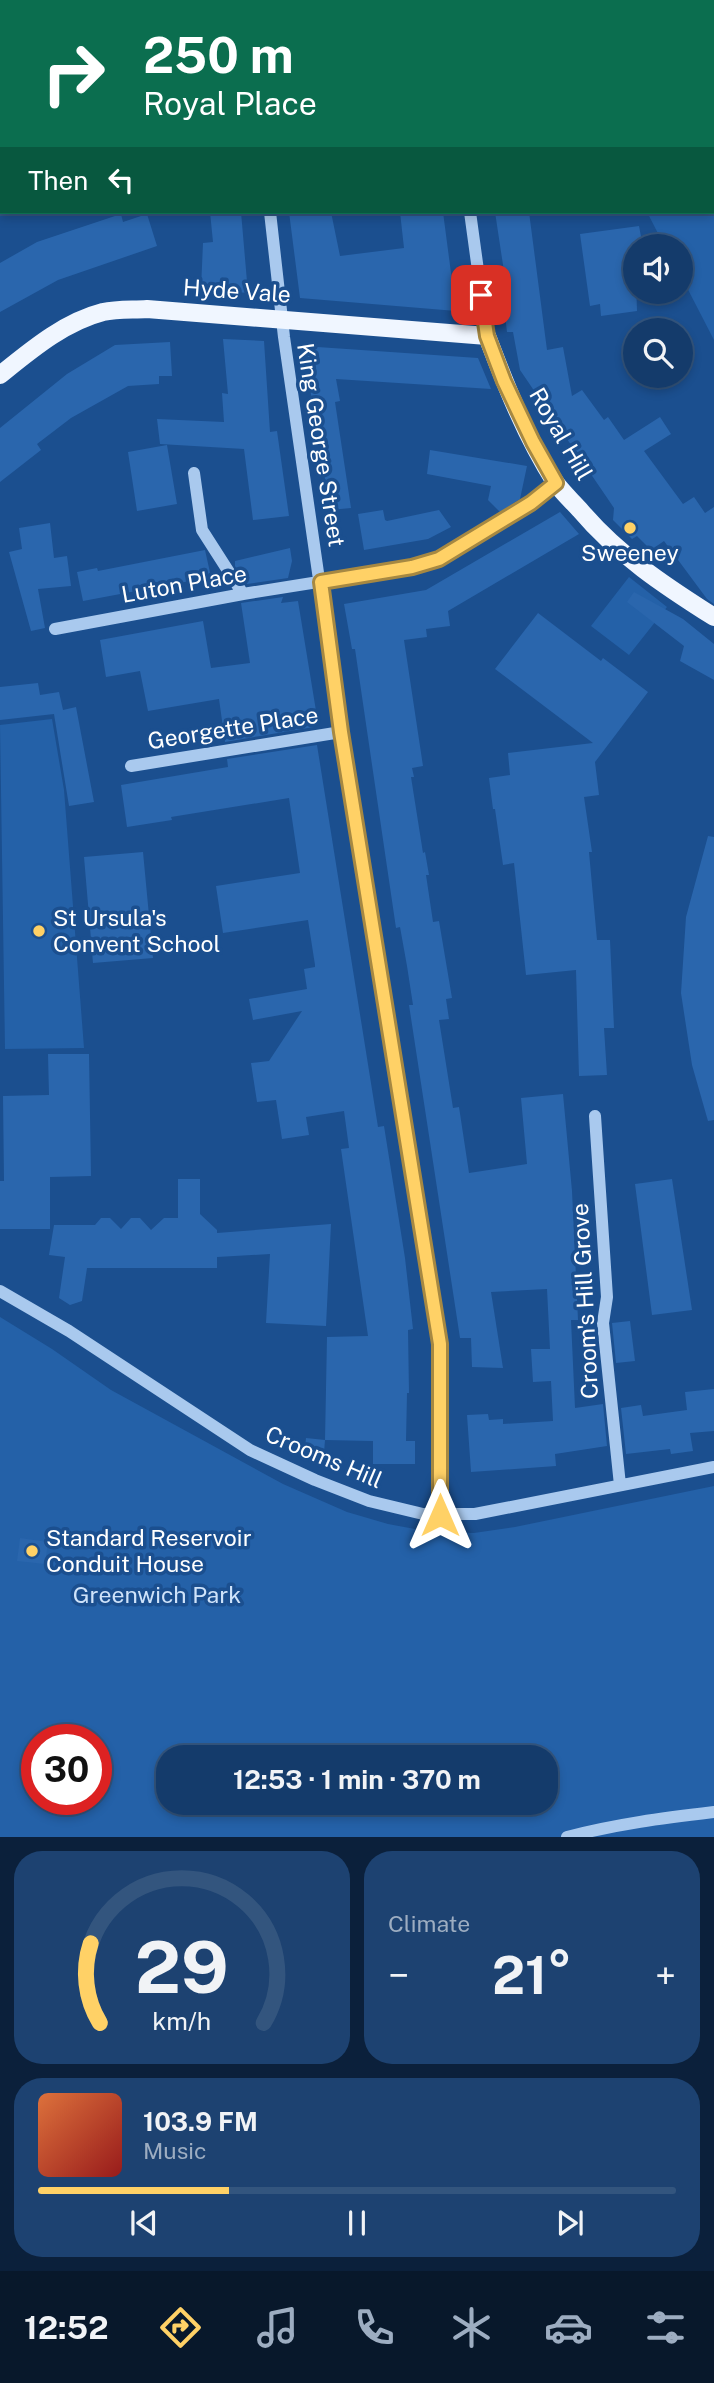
<!DOCTYPE html>
<meta charset="utf-8">
<style>
body{margin:0;font-family:"Public Sans",sans-serif;background:#1d4271;color:#f1f3f6;height:100vh;display:flex;flex-direction:column;font-size:26px;white-space:nowrap}
*{box-sizing:border-box;margin:0}
p{font-size:23px;color:#9dadc1}
.icon{flex:none;width:38px;height:38px;fill:none;stroke:currentColor;stroke-width:2;stroke-linecap:round;stroke-linejoin:round}
.map{position:relative;height:1837px;overflow:hidden}
.drawer{display:flex;flex-direction:column;gap:14px;padding:14px;background:#0b203b;flex:1}
.drawer>*{flex:none}
.guide{position:absolute;left:0px;top:0px;width:714px;height:214px;box-shadow:0 4px 10px #0003,0 0 0 2px #33557e;background:#0b6e4f;color:#fff;overflow:hidden}
.buttons{position:absolute;left:623px;top:234px;display:grid;gap:14px}
.buttons a{display:grid;place-items:center;width:70px;height:70px;border-radius:50%;background:#143b6b;box-shadow:0 4px 10px #0003,0 0 0 2px #33557e;font-size:35px}
.speed{position:absolute;left:21px;top:1724px;display:flex;gap:14px;font-size:35px;font-weight:700;text-align:center}
.speed>*{display:grid;place-content:center;width:91px;height:91px;border-radius:50%;background:#143b6b;box-shadow:0 4px 10px #0003,0 0 0 2px #33557e;line-height:1}
.speed .limit{border:10px solid #d22;background:#fff;color:#111}
.pin{position:absolute;display:grid;place-items:center;width:60px;height:60px;color:#fff;margin:-30px;border-radius:14px;box-shadow:0 4px 10px #0006}
.me{position:absolute;width:77px;margin:-38px;rotate:0deg;stroke-linejoin:round;filter:drop-shadow(0 0 5px #0008)}
.turn{display:flex;align-items:center;gap:24px;height:147px;padding:0 28px;font-size:32px}
.turn .icon{width:91px;height:91px;stroke-width:2.5}
.turn b{display:block;font-size:49px;line-height:60px}
.then{display:flex;align-items:center;height:66px;padding:0 28px;background:#0003;gap:14px;font-size:26px}
.big{font-size:52px;font-weight:700;line-height:1.1}
.drawer .tile{flex:1;display:flex;flex-direction:column;justify-content:center;gap:10px;min-width:0;padding:0 24px;border-radius:28px;background:#1d4271}
.drawer .dial{align-items:center;gap:0}
.dial svg{height:182px;overflow:visible;fill:none;stroke:#33557e;stroke-width:7;stroke-linecap:round;text-anchor:middle}
.dial text{fill:#f1f3f6;stroke:none}
.song{display:flex;align-items:center;gap:21px}
.cover{width:84px;height:84px;border-radius:10px;background:linear-gradient(135deg,hsl(20 70% 55%),hsl(0 70% 35%))}
.played{height:7px;border-radius:4px;background:linear-gradient(90deg,#ffd166 30%,#33557e 30%)}
.keys{display:flex;justify-content:space-around;direction:ltr}
.heat{display:flex;justify-content:space-between;align-items:center;font-size:38px;direction:ltr}
.drawer .tiles{flex:1;display:grid;gap:14px;grid-template-columns:1fr 1fr}
.tile:last-child{grid-column:span 2}
.trip{position:absolute;left:156px;top:1745px;width:402px;height:70px;border-radius:28px;background:#143b6b;box-shadow:0 4px 10px #0003,0 0 0 2px #33557e;font-weight:700;line-height:70px;text-align:center}
.menu{display:flex;height:112px;justify-content:space-around;align-items:center;background:#08182b;color:#9dadc1}
.menu .icon{width:49px;height:49px}
.menu .on{color:#ffd166}
.menu b{font-size:32px;color:#f1f3f6}
.map>svg:first-child{display:block}
.green{fill:#2461a8;fill-rule:evenodd}
.building{fill:#2a66ad}
.lines{fill:none;stroke-linecap:round;stroke-linejoin:round}
.minor{stroke:#a9c9ee;stroke-width:12}
.major{stroke:#f0f6ff;stroke-width:18}
.route-casing{stroke:#a68842;stroke-width:18}
.route{stroke:#ffd166;stroke-width:12}
.poi-dot{fill:#ffd166;stroke:#1b4f8f;stroke-width:2.5}
.labels{text-anchor:middle;stroke-width:7;stroke-linejoin:round;paint-order:stroke}
.street-label{font-size:23px;fill:#fff;stroke:#1b4f8f}
.poi-label{font-size:23px;fill:#fff;stroke:#1b4f8f;text-anchor:start}
.park-label{font-size:23px;fill:#cfe3fa;stroke:#1b4f8f}
</style>
<div class="map">
<svg width="714" height="1837" viewBox="0 0 714 1837">
<rect width="100%" height="100%" fill="#1b4f8f"/>
<path class="green" d="M 712,203 L 714,206 L 714,340 L 681,276 L 681,247 L 665,247 L 647,212 L 712,212 Z
M 629,577 L 667,607 L 629,655 L 591,626 Z
M 52,719 L 64,790 L 84,1048 L 5,1049 L 0,725 Z
M 0,1317 L 52,1349 L 111,1390 L 283,1484 L 347,1512 L 388,1524 L 431,1532 L 474,1533 L 515,1527 L 714,1486 L 714,1837 L 0,1837 ZM 37,1740 L 96,1740 L 96,1799 L 37,1799 ZM 168,1757 L 546,1757 L 546,1802 L 168,1802 Z"/>
<path class="building" d="M 210,212 L 241,212 L 248,293 L 201,289 L 203,243 L 213,242 Z
M 289,212 L 331,212 L 340,256 L 404,248 L 400,212 L 443,212 L 456,311 L 300,298 Z
M 495,212 L 529,212 L 547,350 L 563,347 L 572,396 L 582,390 L 604,420 L 608,417 L 624,440 L 660,417 L 671,434 L 644,451 L 683,504 L 694,497 L 705,513 L 714,507 L 714,604 L 707,599 L 664,541 L 651,550 L 637,536 L 632,539 L 613,520 L 614,508 L 520,370 L 513,332 L 507,332 L 503,298 L 508,298 Z
M 121,214 L 123,222 L 147,214 L 157,246 L 58,280 L 0,312 L 0,263 L 37,242 Z
M 639,226 L 643,247 L 635,247 L 637,311 L 601,316 L 600,304 L 590,306 L 580,234 Z
M 223,339 L 264,341 L 270,432 L 277,431 L 289,516 L 253,520 L 244,449 L 160,444 L 157,419 L 224,422 L 222,393 L 228,394 Z
M 170,342 L 172,376 L 159,376 L 159,384 L 128,386 L 71,418 L 37,444 L 41,450 L 0,482 L 0,428 L 67,374 L 115,345 Z
M 303,346 L 478,358 L 491,389 L 336,379 L 340,401 L 335,402 L 351,508 L 330,510 Z
M 167,445 L 177,504 L 137,511 L 128,452 Z
M 430,450 L 527,466 L 520,499 L 500,512 L 488,500 L 491,486 L 427,474 Z
M 383,510 L 385,520 L 387,521 L 439,510 L 451,527 L 428,539 L 364,550 L 358,514 Z
M 560,512 L 579,534 L 448,611 L 450,626 L 426,629 L 427,637 L 404,640 L 423,766 L 412,768 L 414,777 L 411,777 L 423,853 L 425,852 L 429,875 L 426,875 L 433,922 L 439,921 L 452,998 L 446,999 L 449,1019 L 439,1020 L 453,1108 L 459,1107 L 469,1173 L 527,1164 L 521,1098 L 563,1094 L 572,1191 L 578,1320 L 571,1320 L 575,1408 L 603,1404 L 607,1446 L 555,1454 L 556,1466 L 471,1472 L 467,1415 L 488,1414 L 489,1420 L 503,1419 L 503,1424 L 553,1421 L 551,1381 L 533,1382 L 531,1349 L 550,1349 L 547,1289 L 491,1292 L 503,1368 L 472,1367 L 471,1338 L 460,1338 L 409,1005 L 413,1005 L 407,966 L 400,927 L 396,928 L 355,649 L 352,649 L 344,604 L 426,590 Z
M 50,523 L 54,558 L 67,556 L 71,586 L 38,589 L 45,628 L 31,631 L 9,552 L 22,549 L 19,528 Z
M 290,548 L 292,561 L 288,578 L 247,584 L 235,566 L 235,561 Z
M 205,550 L 211,577 L 83,601 L 77,572 L 97,568 L 98,571 Z
M 634,592 L 683,619 L 714,644 L 714,680 L 680,661 L 684,646 L 627,602 Z
M 283,597 L 281,603 L 298,601 L 318,723 L 314,724 L 314,727 L 225,742 L 219,699 L 148,711 L 140,671 L 106,677 L 100,640 L 203,621 L 211,668 L 250,663 L 241,603 Z
M 538,613 L 601,661 L 603,658 L 648,692 L 595,762 L 599,795 L 584,797 L 592,852 L 589,852 L 597,940 L 610,940 L 614,1028 L 604,1028 L 607,1075 L 579,1076 L 576,970 L 526,975 L 514,863 L 503,865 L 495,809 L 493,809 L 489,778 L 510,775 L 508,753 L 593,743 L 495,669 Z
M 38,683 L 40,695 L 59,692 L 63,710 L 76,707 L 94,802 L 69,806 L 54,714 L 0,720 L 0,687 Z
M 317,745 L 378,1127 L 384,1126 L 405,1258 L 413,1329 L 408,1330 L 409,1393 L 407,1393 L 406,1441 L 415,1441 L 415,1464 L 373,1464 L 373,1441 L 325,1440 L 327,1337 L 368,1336 L 341,1149 L 349,1148 L 344,1111 L 306,1117 L 309,1135 L 282,1139 L 276,1100 L 257,1102 L 251,1063 L 269,1061 L 302,1011 L 253,1020 L 249,999 L 307,989 L 304,969 L 315,967 L 315,965 L 308,920 L 223,933 L 216,886 L 300,873 L 289,798 L 171,817 L 172,820 L 127,827 L 121,785 L 228,767 L 227,759 Z
M 708,836 L 714,837 L 714,1120 L 708,1121 L 692,1065 L 681,993 L 686,917 Z
M 143,852 L 153,958 L 93,963 L 84,857 Z
M 48,1054 L 89,1054 L 91,1176 L 50,1177 L 50,1229 L 0,1229 L 0,1181 L 4,1181 L 3,1096 L 49,1095 Z
M 178,1179 L 200,1179 L 200,1214 L 217,1230 L 217,1233 L 331,1224 L 326,1326 L 266,1323 L 270,1254 L 217,1257 L 217,1268 L 87,1268 L 82,1301 L 70,1305 L 59,1298 L 65,1257 L 49,1255 L 54,1225 L 95,1225 L 101,1218 L 110,1218 L 121,1229 L 131,1218 L 140,1218 L 151,1230 L 164,1218 L 178,1218 Z
M 672,1179 L 692,1310 L 652,1315 L 635,1184 Z
M 630,1321 L 635,1361 L 616,1363 L 612,1323 Z
M 714,1389 L 714,1431 L 690,1433 L 693,1451 L 671,1454 L 670,1449 L 626,1454 L 621,1408 L 641,1405 L 643,1416 L 687,1410 L 685,1392 Z
M 306,1438 L 325,1440 L 323,1465 L 304,1458 Z
M 20,1538 L 48,1542 L 45,1564 L 17,1561 Z"/>
<g class="lines">
<path class="minor" d="M 274,0 L 278,2
M 458,0 L 458,2
M 126,2 L 127,0
M 250,2 L 251,0
M 712,112 L 714,113
M 0,170 L 2,170
M 270,212 L 284,337 L 341,732 L 440,1344 L 440,1515
M 470,212 L 487,336
M 194,473 L 202,530 L 243,594
M 55,629 L 243,594 L 412,567 L 439,559 L 464,544 L 531,503 L 556,483
M 131,766 L 341,732
M 595,1116 L 607,1297 L 603,1323 L 620,1485
M 0,1291 L 69,1331 L 250,1450 L 315,1480 L 369,1501 L 423,1514 L 475,1514 L 714,1467
M 567,1837 C 616,1824 664,1818 714,1812"/>
<path class="major" d="M 0,375 C 31,350 64,322 103,312 C 117,309 133,310 147,309 L 487,336 C 506,386 526,437 555,482 C 562,492 572,501 580,510 C 618,555 665,586 714,617"/>
</g>
<g class="lines">
<g class="route-casing">
<path id="route" d="M 440,1515 L 440,1344 L 341,732 L 321,582 L 412,567 L 439,559 L 531,503 L 556,483 L 533,442 L 504,381 L 487,336 L 481,295"/>
</g>
<use href="#route" class="route"/>
</g>
<g class="poi-dot">
<circle cx="630" cy="528" r="7"/>
<circle cx="39" cy="931" r="7"/>
<circle cx="32" cy="1551" r="7"/>
</g>
<g class="labels">
<g class="street-label">
<text transform="translate(237 291) rotate(4)" y="8">Hyde Vale</text>
<text transform="translate(561 434) rotate(60)" y="8">Royal Hill</text>
<text transform="translate(321 445) rotate(81)" y="8">King George Street</text>
<text transform="translate(184 584) rotate(-10)" y="8">Luton Place</text>
<text transform="translate(233 728) rotate(-9)" y="8">Georgette Place</text>
<text transform="translate(585 1301) rotate(-93)" y="8">Croom's Hill Grove</text>
<text transform="translate(324 1457) rotate(23)" y="8">Crooms Hill</text>
</g>
<g class="poi-label">
<text x="630" y="561" text-anchor="middle">Sweeney</text>
<text x="53" y="926">St Ursula's<tspan x="53" dy="26">Convent School</tspan></text>
<text x="46" y="1546">Standard Reservoir<tspan x="46" dy="26">Conduit House</tspan></text>
</g>
<g class="park-label">
<text x="157" y="1603">Greenwich Park</text>
</g>
</g>
</svg>
<div class="buttons">
<a><svg class="icon" aria-label="sound" viewBox="0 0 24 24"><path d="M4 9h4l5-4v14l-5-4H4zM17 9q2 3 0 6"/></svg></a>
<a><svg class="icon" aria-label="search" viewBox="0 0 24 24"><circle cx="10" cy="10" r="6"/><path d="M15 15l6 6"/></svg></a>
</div>
<div class="speed"><div class="limit">30</div></div>
<div class="pin" style="left:481px;top:295px;background:#d93025"><svg class="icon" aria-label="arrive" viewBox="0 0 24 24"><path d="M6 21V4h12l-3 4 3 4H6"/></svg></div>
<svg class="me" style="left:440px;top:1515px" viewBox="-20 -20 40 40"><path d="M0-17L14 15 0 8-14 15z" fill="#ffd166" stroke="#fff" stroke-width="4"/></svg>
<div class="trip">12:53 · 1 min · 370 m</div>
<div class="guide">
<div class="turn"><svg class="icon" aria-label="right" viewBox="0 0 24 24"><path d="M7 20v-9h11M14 6l5 5-5 5"/></svg><div><b>250 m</b>Royal Place</div></div>
<div class="then">Then<svg class="icon" aria-label="left" viewBox="0 0 24 24"><path d="M17 20v-9H6M10 6l-5 5 5 5"/></svg></div>
</div>
</div>
<section class="drawer">
<div class="tiles">
<div class="tile dial"><svg viewBox="0 0 100 80">
<path d="M14 69A42 42 0 1 1 86 69"/>
<path d="M14 69A42 42 0 0 1 10 34" stroke="#ffd166"/>
<text x="50" y="56" font-size="32" font-weight="700">29</text>
<text x="50" y="72" font-size="11">km/h</text>
</svg></div>
<div class="tile"><p>Climate</p>
<div class="heat"><a>−</a><b class="big">21°</b><a>+</a></div>
</div>
<div class="tile">
<div class="song"><i class="cover"></i><div><b>103.9 FM</b><p>Music</p></div></div>
<div class="played"></div>
<div class="keys"><svg class="icon" aria-label="previous" viewBox="0 0 24 24"><path d="M18 5L8 12l10 7zM5 5v14"/></svg><svg class="icon" aria-label="pause" viewBox="0 0 24 24"><path d="M8 5v14M16 5v14"/></svg><svg class="icon" aria-label="next" viewBox="0 0 24 24"><path d="M6 5l10 7-10 7zM19 5v14"/></svg></div>
</div>
</div>
</section>
<nav class="menu">
<b>12:52</b>
<svg class="icon on" aria-label="directions" viewBox="0 0 24 24"><path d="M12 3l9 9-9 9-9-9zM9 14v-3h6M13 9l2 2-2 2"/></svg>
<svg class="icon" aria-label="music" viewBox="0 0 24 24"><path d="M9 18V5l10-2v13"/><circle cx="6" cy="18" r="3"/><circle cx="16" cy="16" r="3"/></svg>
<svg class="icon" aria-label="phone" viewBox="0 0 24 24"><path d="M5 4h4l2 5-3 2q2 4 5 5l2-3 5 2v4C11 20 4 13 5 4z"/></svg>
<svg class="icon" aria-label="climate" viewBox="0 0 24 24"><path d="M12 3v18M4 7l16 10M4 17L20 7"/></svg>
<svg class="icon" aria-label="car" viewBox="0 0 24 24"><path d="M5 17H2v-5l4-1 3-4h7l3 4 3 1v5h-3M9 17h6M6 11h13"/><circle cx="7" cy="17" r="2"/><circle cx="17" cy="17" r="2"/></svg>
<svg class="icon" aria-label="filters" viewBox="0 0 24 24"><path d="M4 7h16M4 17h16"/><circle cx="9" cy="7" r="2"/><circle cx="15" cy="17" r="2"/></svg>
</nav>
